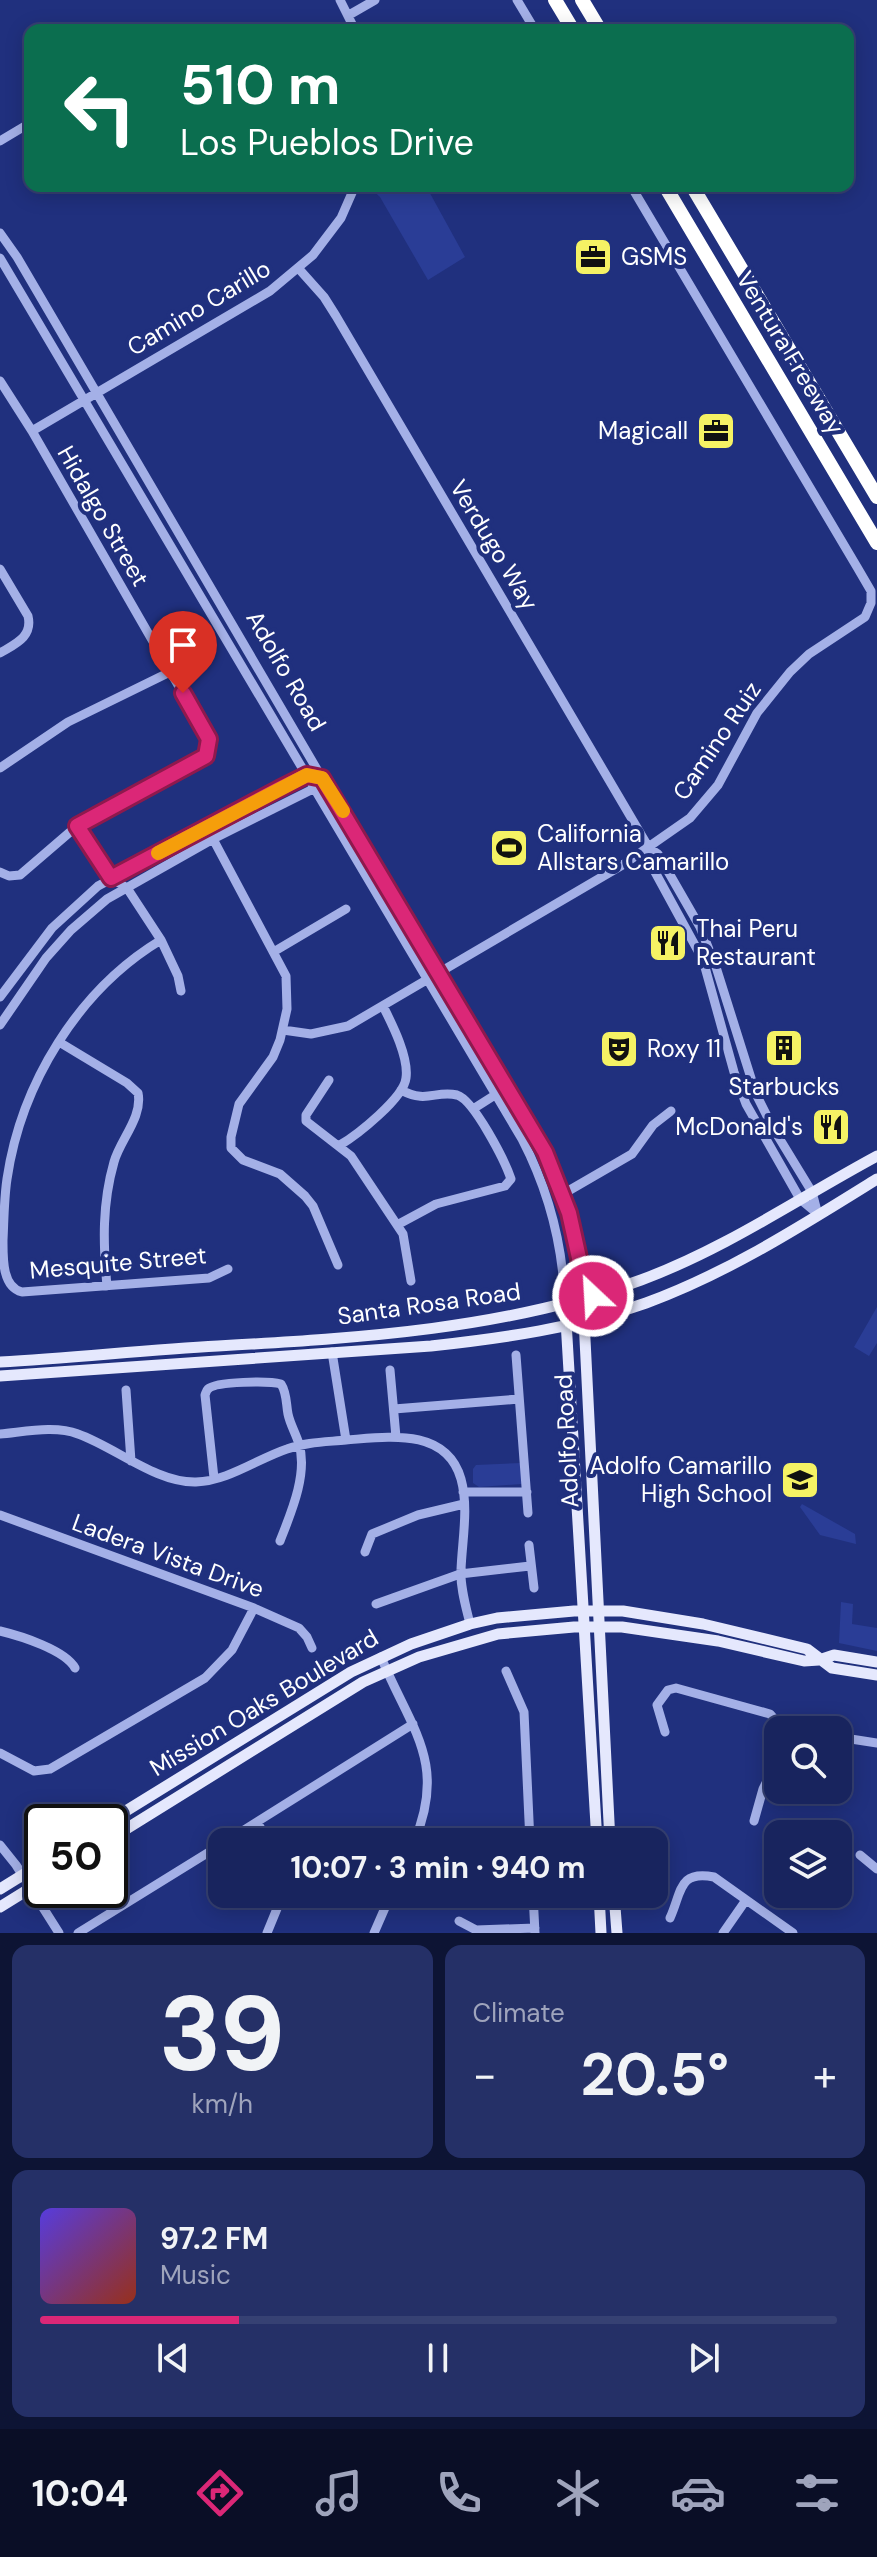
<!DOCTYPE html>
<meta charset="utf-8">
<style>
body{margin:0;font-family:"DM Sans",sans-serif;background:#253067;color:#f1f3f6;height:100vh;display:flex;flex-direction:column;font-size:30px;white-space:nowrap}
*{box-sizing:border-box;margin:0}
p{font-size:26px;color:#9fa4bc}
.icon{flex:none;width:44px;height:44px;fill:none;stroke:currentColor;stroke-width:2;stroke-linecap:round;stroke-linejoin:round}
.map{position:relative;height:1933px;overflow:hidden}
.drawer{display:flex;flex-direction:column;gap:12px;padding:12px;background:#0d1434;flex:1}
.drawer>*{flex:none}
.banner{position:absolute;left:24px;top:24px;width:830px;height:168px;border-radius:16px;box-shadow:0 4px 20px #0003,0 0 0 2px #364173;background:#0b6e4f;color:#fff;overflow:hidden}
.controls{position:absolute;left:764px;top:1716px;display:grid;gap:16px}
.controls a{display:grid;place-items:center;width:88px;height:88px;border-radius:16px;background:#18245e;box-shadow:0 4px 20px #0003,0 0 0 2px #364173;font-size:40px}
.speed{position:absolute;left:24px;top:1804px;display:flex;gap:16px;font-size:40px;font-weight:700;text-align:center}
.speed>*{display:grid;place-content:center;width:104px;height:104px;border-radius:50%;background:#18245e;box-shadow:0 4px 20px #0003,0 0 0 2px #364173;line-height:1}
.speed .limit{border:4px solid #111;border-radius:12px;background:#fff;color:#111}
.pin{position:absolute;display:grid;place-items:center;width:68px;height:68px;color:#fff;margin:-82px -34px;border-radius:50% 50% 50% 0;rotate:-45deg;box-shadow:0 0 8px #0007}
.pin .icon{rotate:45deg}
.me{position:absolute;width:88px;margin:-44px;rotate:335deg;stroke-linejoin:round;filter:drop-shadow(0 0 6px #0008)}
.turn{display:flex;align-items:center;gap:28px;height:168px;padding:0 24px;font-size:36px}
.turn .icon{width:104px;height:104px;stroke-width:2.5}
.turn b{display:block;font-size:56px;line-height:68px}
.big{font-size:60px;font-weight:700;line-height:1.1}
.drawer .tile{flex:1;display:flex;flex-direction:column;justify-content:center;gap:12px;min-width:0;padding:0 28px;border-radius:16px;background:#253067}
.drawer .dial{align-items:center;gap:0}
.dial b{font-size:104px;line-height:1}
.song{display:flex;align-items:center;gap:24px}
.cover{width:96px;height:96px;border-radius:12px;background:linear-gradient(135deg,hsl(250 70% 55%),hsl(10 70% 35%))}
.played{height:8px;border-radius:4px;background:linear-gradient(90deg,#db2777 25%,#364173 25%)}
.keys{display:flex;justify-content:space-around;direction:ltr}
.heat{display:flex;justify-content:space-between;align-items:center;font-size:44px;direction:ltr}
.drawer .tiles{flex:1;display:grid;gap:12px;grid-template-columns:1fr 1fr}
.tile:last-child{grid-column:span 2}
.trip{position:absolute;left:208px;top:1828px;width:460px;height:80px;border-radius:16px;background:#18245e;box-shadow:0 4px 20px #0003,0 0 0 2px #364173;font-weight:700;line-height:80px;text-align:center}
.dock{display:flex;height:128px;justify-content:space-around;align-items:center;background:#0a0e26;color:#9fa4bc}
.dock .icon{width:56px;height:56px}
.dock .current{color:#db2777}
.dock b{font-size:36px;color:#f1f3f6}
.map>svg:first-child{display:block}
.green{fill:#2a3d96}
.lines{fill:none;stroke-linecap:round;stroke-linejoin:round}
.minor{stroke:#a4b0e7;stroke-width:9}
.major{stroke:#e5e8fd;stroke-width:11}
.highway{stroke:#fff;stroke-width:14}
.route-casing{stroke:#8e194d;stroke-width:20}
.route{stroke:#db2777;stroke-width:14}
.slow{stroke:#f59e0b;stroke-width:14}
.labels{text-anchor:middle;stroke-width:8;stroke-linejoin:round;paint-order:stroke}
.poi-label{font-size:24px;fill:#fff;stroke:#20307e;text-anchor:start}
.street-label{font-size:24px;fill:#fff;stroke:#20307e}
</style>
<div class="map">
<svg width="877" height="1933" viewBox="0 0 877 1933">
<rect width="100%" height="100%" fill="#20307e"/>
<path class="green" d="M 368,186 L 426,186 L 465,257 L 428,280 L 380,197 Z
M 877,1307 L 877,1343 L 869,1356 L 854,1347 Z
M 521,1463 L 522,1484 L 479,1487 L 473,1483 L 473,1469 L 476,1465 Z
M 802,1504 L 855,1534 L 856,1544 L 820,1535 L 800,1507 Z
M 841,1602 L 853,1604 L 852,1624 L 877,1628 L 877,1651 L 839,1643 Z"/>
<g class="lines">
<path class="minor" d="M 340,0 L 355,30
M 517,0 L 535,30
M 349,15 L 375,0
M 0,141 L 30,123
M 0,233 L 17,257 L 322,778 L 541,1145 L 569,1213 L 579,1258 L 583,1299
M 0,258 L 522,1139 C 549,1191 563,1245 565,1304
M 299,269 L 324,297 L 336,316 L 649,848 L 658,854 L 700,927 L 716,967 L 756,1094 L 773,1128 L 812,1192 L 818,1215
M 0,381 L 32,431 L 209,739 L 209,750 L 201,760 L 102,810 L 77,826 L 20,875 L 9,876 L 0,872
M 32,431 L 270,291 L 313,255 L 341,218 L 355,186
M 0,569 L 28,616 C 33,637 15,644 0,653
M 0,768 L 68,722 L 170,672
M 77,826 L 111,878 L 127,888 L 161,940 L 178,976 L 181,991
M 213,839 L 286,976 L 287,1009 L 280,1040 L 273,1057 L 239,1104 L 231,1137 L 231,1148 L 243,1160 L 280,1174 L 305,1196 L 313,1206 L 338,1265
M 649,848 L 649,861 L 703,960 L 734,1072 L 746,1104 L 800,1199 L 818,1214
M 161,940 C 78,990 21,1084 7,1179 C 4,1199 4,1220 3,1240 C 3,1258 2,1287 22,1292 L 209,1278 L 228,1269
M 275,951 L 346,909
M 0,997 L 52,928 L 98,886 L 279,789 L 310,776
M 0,1025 L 46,958 L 71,930 L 107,899 L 213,839 L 315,788 L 318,784
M 283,1030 L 311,1034 L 348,1026 L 624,864 L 690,818 L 718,785 L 757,713 L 790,672 L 809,654 L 865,617 L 871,603 L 871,591 L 857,567 L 631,186
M 59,1042 L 127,1083 L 138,1093 C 143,1117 120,1140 114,1162 C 102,1204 103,1243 107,1286
M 329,1080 L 306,1115 L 306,1121 L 351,1156 L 403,1234 L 411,1281
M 473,1109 L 495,1095
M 340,1145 C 357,1135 404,1098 406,1078 C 409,1057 392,1024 383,1006
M 563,1194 L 632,1154 L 653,1125 L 671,1111
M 397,1225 L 436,1204 L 505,1186 L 511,1179 C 505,1161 474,1100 457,1095 C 435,1090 427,1104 401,1090
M 332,1352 L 346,1440
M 516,1355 L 528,1513
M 390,1370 L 396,1437
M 126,1390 L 131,1461
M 394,1409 L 519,1399
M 0,1434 C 24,1432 55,1425 78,1434 C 115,1447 156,1483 196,1482 C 228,1481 257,1459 287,1449 C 306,1442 326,1442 346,1440 C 387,1437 446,1427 461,1479 C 469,1508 462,1541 461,1570 C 460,1587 466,1607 470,1624
M 214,1478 L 205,1395 C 206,1393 206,1391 208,1389 C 216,1381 270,1381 281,1384 C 287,1393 286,1404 288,1414 C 290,1424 296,1434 299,1444 C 308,1474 291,1513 280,1541
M 463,1492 L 527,1492
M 0,1515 L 254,1608 L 299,1628 L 307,1637 L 312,1648
M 529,1545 L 534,1588
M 365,1552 L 372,1534 L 418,1515 L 464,1504
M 376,1604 L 460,1574 L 530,1566
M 0,1631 C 21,1636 65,1650 75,1668
M 381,1657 C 410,1728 448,1762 414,1842
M 506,1671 L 524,1712 L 530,1842
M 665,1732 L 657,1705 L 668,1690 L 676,1688 L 770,1714 L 784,1730
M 838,1737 L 877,1743
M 0,1753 L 34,1771 L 50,1769 L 205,1678 L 232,1650 L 254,1608
M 754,1821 L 763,1789 L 778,1759
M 257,1822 L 269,1842
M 225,1842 L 413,1724
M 0,1845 L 16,1865 L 59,1933
M 860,1855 L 877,1869
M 533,1894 L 535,1933
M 670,1918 C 682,1892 678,1870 714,1877 L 793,1933
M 459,1921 L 476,1930 L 535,1928
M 78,1933 L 222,1844
M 267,1933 L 283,1894
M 374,1933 L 391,1894
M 723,1933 L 746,1900"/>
<path class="major" d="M 583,1299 L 610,1842
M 565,1304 L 597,1842
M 0,1362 C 73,1358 145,1350 218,1346 C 361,1338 506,1329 641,1280 C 725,1249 799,1198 877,1156
M 0,1376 L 431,1346 C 504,1338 576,1328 646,1303 C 728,1273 803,1225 877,1179
M 108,1822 L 351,1672 L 411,1644 L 470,1624 L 497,1618 L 574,1611 L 623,1611 L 703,1624 L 807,1649 L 832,1668 L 877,1675
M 110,1839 L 363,1682 L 419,1657 L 498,1634 L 574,1627 L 622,1627 L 718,1641 L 804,1661 L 819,1660 L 834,1655 L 877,1662
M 0,1889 L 42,1863
M 599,1894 L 601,1933
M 614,1894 L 617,1933
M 0,1907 L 42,1881"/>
<path class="highway" d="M 555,0 L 573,30
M 582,0 L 600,30
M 665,186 L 877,543
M 692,186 L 877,497"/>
</g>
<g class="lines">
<g class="route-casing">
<path id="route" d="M 183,693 L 209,739 L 206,756 L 77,826 L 111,878 L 279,789 L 307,775 L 322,778 L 545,1152 L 569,1213 L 579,1258 L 583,1299 L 593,1296"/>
</g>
<use href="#route" class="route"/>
<path class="slow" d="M 158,853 L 307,775 L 322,778 L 343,811"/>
</g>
<defs>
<g id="office-square" transform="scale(2)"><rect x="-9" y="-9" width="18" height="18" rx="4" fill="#f5f264" stroke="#20307e"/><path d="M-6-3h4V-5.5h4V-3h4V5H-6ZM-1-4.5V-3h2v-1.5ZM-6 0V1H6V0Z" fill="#111"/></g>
<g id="stadium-square" transform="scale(2)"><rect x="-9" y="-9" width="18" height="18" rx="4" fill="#f5f264" stroke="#20307e"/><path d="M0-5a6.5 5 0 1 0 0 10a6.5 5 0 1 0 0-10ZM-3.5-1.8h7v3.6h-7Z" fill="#111"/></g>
<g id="restaurant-square" transform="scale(2)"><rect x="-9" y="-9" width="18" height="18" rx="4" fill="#f5f264" stroke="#20307e"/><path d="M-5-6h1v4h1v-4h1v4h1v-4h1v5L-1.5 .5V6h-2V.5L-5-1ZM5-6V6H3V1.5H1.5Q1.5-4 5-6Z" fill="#111"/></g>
<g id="building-square" transform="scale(2)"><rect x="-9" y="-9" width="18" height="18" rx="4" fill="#f5f264" stroke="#20307e"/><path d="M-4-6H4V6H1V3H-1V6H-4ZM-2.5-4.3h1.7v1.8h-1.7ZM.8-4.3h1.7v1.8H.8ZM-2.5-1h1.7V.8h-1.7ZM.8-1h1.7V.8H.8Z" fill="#111"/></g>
<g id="theatre-square" transform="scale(2)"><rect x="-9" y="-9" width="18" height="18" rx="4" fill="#f5f264" stroke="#20307e"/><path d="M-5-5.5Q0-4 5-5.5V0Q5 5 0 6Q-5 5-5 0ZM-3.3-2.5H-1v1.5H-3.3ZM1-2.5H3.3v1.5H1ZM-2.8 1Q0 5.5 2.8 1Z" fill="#111"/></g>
<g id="school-square" transform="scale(2)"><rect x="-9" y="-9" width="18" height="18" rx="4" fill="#f5f264" stroke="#20307e"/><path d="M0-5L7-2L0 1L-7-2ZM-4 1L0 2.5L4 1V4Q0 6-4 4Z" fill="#111"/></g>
</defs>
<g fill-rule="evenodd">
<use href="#office-square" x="593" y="257"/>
<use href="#office-square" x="716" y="431"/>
<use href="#stadium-square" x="509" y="848"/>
<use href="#restaurant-square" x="668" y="943"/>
<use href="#building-square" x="784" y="1048"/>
<use href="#theatre-square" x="619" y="1049"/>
<use href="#restaurant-square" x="831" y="1127"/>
<use href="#school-square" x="800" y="1480"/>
</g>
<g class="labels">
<g class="poi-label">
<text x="621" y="265">GSMS</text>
<text x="688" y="439" text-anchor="end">Magicall</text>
<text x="537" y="842">California<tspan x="537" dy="28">Allstars Camarillo</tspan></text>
<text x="696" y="937">Thai Peru<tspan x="696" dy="28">Restaurant</tspan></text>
<text x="647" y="1057">Roxy 11</text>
<text x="784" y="1095" text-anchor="middle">Starbucks</text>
<text x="803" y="1135" text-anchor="end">McDonald's</text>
<text x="772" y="1474" text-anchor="end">Adolfo Camarillo<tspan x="772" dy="28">High School</tspan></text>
</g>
<g class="street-label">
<text transform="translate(199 308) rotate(-31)" y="8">Camino Carillo</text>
<text transform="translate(790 353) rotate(59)" y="8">Ventura Freeway</text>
<text transform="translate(103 516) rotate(60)" y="8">Hidalgo Street</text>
<text transform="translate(494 545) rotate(59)" y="8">Verdugo Way</text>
<text transform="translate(286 671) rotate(60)" y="8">Adolfo Road</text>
<text transform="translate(717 741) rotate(-56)" y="8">Camino Ruiz</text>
<text transform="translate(118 1263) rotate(-5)" y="8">Mesquite Street</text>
<text transform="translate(429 1304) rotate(-8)" y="8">Santa Rosa Road</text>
<text transform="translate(567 1441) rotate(-93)" y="8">Adolfo Road</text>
<text transform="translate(168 1556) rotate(20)" y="8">Ladera Vista Drive</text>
<text transform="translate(264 1703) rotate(-31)" y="8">Mission Oaks Boulevard</text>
</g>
</g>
</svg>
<div class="controls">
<a><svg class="icon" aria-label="search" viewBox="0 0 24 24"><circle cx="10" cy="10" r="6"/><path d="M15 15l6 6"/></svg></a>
<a><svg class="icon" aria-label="layers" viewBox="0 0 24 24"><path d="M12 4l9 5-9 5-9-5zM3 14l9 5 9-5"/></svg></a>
</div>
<div class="speed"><div class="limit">50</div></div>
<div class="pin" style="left:183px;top:693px;background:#d93025"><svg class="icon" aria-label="arrive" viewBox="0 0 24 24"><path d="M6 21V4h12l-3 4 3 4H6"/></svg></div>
<svg class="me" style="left:593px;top:1296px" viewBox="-20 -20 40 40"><circle r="17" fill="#db2777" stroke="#fff" stroke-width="3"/><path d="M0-11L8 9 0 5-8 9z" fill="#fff"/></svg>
<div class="trip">10:07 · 3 min · 940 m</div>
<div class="banner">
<div class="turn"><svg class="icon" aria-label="left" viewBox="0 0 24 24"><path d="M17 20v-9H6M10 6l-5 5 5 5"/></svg><div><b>510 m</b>Los Pueblos Drive</div></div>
</div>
</div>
<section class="drawer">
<div class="tiles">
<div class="tile dial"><b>39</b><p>km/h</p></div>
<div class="tile"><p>Climate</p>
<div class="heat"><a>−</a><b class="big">20.5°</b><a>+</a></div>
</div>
<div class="tile">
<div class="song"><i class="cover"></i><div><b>97.2 FM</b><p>Music</p></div></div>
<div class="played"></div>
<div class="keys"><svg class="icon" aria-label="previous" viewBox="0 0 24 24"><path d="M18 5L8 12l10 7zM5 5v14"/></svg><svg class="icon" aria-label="pause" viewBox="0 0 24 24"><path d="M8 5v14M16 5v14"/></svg><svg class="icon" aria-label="next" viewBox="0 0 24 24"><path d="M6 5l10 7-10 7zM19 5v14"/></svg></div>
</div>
</div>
</section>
<nav class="dock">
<b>10:04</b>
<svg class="icon current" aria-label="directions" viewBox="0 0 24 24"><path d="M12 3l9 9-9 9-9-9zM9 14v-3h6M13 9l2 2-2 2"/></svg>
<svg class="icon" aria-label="music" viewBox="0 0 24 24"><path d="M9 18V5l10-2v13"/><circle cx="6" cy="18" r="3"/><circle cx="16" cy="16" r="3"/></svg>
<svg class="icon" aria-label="phone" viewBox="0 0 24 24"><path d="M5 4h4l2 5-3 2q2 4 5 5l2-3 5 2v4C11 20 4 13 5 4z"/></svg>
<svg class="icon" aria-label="climate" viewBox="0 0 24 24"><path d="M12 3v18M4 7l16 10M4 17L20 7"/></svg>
<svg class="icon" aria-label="car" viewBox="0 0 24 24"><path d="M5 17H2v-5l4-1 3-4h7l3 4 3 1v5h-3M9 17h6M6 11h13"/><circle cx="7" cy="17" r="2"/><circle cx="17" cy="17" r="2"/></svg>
<svg class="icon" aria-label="filters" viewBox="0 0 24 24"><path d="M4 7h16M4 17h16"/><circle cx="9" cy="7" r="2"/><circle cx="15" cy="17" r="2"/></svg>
</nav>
